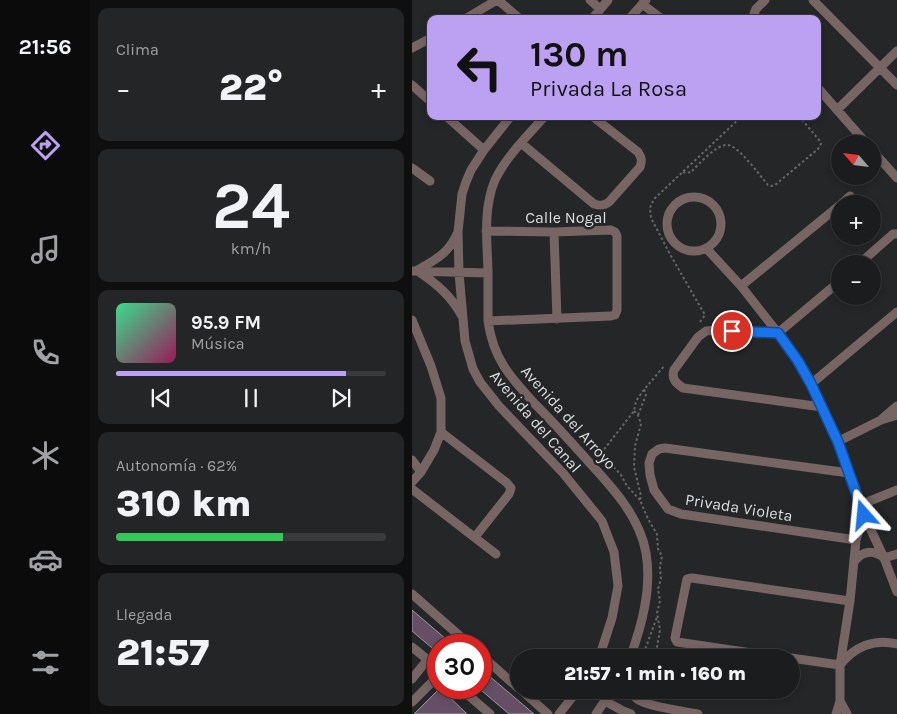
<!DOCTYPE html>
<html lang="es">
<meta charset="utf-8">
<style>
body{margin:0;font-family:Karla,sans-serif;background:#242527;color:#f1f3f6;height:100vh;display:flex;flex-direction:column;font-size:19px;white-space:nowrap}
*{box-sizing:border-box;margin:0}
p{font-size:16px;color:#a0a1a4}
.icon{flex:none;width:28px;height:28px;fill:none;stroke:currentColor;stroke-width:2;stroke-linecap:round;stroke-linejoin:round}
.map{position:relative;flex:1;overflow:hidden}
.details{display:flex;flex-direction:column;gap:8px;padding:8px;background:#0f0f10;width:322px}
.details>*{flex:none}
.hud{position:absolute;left:15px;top:15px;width:394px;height:105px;border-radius:10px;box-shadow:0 2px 8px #0003,0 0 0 1px #393a3c;background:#bca0f2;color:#111;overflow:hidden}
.needle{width:32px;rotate:298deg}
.tools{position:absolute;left:419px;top:135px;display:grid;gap:10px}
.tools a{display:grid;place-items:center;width:50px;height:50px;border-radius:50%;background:#1b1c1e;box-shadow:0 2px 8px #0003,0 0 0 1px #393a3c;font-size:25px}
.speed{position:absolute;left:15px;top:634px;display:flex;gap:10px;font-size:25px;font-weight:700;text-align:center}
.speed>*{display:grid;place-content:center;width:65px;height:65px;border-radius:50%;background:#1b1c1e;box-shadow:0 2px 8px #0003,0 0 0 1px #393a3c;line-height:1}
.speed .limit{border:8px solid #d22;background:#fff;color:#111}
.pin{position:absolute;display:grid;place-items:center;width:42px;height:42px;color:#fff;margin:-21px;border:2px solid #fff;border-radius:50%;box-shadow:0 1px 5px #0007}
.me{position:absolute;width:55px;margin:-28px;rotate:342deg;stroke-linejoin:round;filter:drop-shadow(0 0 4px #0008)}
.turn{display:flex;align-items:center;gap:18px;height:105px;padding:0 20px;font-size:22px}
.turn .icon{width:65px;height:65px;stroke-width:2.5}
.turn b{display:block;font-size:35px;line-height:42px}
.big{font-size:38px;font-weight:800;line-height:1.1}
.details .card{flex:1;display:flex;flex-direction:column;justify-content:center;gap:8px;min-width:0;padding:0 18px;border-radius:10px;background:#242527}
.details .dial{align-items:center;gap:0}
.dial b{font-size:65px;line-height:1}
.song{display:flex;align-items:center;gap:15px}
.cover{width:60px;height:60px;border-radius:8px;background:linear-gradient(135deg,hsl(150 70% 55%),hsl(330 70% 35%))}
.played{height:5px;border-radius:2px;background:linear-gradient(90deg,#bca0f2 85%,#393a3c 85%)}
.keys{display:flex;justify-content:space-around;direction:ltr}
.heat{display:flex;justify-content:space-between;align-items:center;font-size:28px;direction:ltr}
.charge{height:8px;border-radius:4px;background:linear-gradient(90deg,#34c759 62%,#393a3c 0)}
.trip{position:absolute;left:98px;top:649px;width:290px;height:50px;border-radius:25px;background:#1b1c1e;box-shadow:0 2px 8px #0003,0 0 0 1px #393a3c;font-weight:800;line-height:50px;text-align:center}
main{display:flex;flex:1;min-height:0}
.menu{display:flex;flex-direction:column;width:90px;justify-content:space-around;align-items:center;background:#0b0b0c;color:#a0a1a4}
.menu .icon{width:35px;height:35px}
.menu .current{color:#bca0f2}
.menu b{font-size:22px;color:#f1f3f6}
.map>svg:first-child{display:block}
.building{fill:#674e67;stroke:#9c9a9c}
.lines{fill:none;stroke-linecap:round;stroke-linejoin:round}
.path{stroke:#656769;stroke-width:2;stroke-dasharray:2.5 2.5;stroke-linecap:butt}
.street{stroke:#776564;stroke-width:9}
.route-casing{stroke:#114b97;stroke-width:12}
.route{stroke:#1a73e8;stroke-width:9}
.labels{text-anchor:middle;stroke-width:5;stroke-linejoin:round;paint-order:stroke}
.street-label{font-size:16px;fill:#dcddde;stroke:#242628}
</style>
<main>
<nav class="menu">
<b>21:56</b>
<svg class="icon current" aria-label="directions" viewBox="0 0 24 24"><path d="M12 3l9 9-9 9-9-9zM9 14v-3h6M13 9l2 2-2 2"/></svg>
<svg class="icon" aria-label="music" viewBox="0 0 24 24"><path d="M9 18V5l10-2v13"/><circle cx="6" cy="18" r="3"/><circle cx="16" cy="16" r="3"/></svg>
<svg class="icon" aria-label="phone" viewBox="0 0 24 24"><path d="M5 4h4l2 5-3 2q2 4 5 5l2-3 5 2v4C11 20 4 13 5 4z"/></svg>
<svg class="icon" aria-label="climate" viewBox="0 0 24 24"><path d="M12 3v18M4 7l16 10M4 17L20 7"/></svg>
<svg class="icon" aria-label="car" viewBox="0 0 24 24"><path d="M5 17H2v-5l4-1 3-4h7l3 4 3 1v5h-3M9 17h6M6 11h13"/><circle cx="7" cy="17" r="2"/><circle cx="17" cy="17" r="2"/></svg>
<svg class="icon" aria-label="filters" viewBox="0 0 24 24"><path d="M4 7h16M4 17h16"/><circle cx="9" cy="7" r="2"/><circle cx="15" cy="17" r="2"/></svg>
</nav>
<section class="details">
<div class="card"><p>Clima</p>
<div class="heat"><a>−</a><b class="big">22°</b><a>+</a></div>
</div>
<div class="card dial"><b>24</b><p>km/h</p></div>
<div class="card">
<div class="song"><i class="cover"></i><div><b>95.9 FM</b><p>Música</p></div></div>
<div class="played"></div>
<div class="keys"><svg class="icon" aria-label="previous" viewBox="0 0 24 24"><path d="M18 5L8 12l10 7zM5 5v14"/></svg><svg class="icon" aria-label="pause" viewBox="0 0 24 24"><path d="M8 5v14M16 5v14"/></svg><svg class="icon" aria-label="next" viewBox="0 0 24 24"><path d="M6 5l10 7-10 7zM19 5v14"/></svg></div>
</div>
<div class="card"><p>Autonomía · 62%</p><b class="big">310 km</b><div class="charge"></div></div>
<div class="card"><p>Llegada</p><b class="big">21:57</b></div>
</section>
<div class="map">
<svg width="485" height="714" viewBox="0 0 485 714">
<rect width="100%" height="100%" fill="#242628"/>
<path class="building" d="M 0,610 L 41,645 L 26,645 L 26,653 L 0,631 Z
M 69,669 L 122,714 L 97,714 L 69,690 Z
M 28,688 L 55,714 L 2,714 Z"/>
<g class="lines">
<path class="path" d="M 271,172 L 274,173 L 279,172 C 287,164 303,146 314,145 C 325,143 348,176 356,185 L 359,186 L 363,185 L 406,149 L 409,144 L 407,140 L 387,116
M 288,322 L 293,315 L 259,256 L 239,218 L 238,208 L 242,199 L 330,116
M 222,411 L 226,415 L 229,424 L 223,446 L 222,467 L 229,496 L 228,500 L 236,519 L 245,534 L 246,549 L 250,556 L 248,567 L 249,579 L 246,589 L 248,601 L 245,613 L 248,630 L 243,658
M 226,415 L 234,395 L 232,389
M 228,500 L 215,486 L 209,475 L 200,465 L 190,452 L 222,411 L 224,401 L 231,391 L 253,365
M 230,658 L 245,617"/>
<path class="street" d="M 86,0 L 108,19
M 178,0 L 188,9
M 401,0 L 485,85
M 230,4 L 250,19
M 53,19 L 85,0
M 180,19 L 196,0
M 217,19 L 234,0
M 345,19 L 342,14 L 344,9 L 353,0
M 0,48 L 19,38
M 0,85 L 19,102
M 405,87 L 455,144
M 425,110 L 485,51
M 34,116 L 72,150
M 99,116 L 72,150 L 59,170 L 54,182 L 50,194 L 46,232 L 47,273 L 53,341 L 61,369 L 68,382 L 87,406 L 151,473 L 190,521 L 202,552 L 206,586 L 200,618 L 187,658
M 133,116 C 117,134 93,158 83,180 C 71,208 75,241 76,271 C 76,288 76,304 76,321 C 81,359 99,378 124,405 C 142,423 159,442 176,461 C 200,487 228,517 234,553 C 240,588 230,625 218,658
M 109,143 L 182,204 C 188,206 192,206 197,202 L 228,167 C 230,161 230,158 226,152 L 180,116
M 460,150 L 485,178
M 0,168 L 18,181
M255 224a27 27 0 1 1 54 0a27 27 0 1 1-54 0Z
M 429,204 L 438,196
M 74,231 L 142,232 L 199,230 L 203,232 L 205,236 L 205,310 L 203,315 L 199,316 L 76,321
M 142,232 L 145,319
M 294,248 L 329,286 L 366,333 L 386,361 L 399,384 L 425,442 L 452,515 L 472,558 L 485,592
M 447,264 L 481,234 L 485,234
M 0,271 L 76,273
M 4,271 C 23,260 36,254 45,234
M 7,272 C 25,284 39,296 50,316
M 329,286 L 428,205
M 0,320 L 19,366 L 29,398 L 29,432 L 22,450 L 9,472 L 0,482
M 399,384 L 485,312
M 410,407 L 271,388 C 264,383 259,379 262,370 L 286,337 L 294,331 L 305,330 L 366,333 L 428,281
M 471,418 L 485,406
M 29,432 L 95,483 L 99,488 L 97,494 L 63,537
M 425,442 L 469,420 L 485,415
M 0,460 L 9,472
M 437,473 L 253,448 L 247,449 L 240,454 L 237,463 L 238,475 L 242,490 L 256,509 L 269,514 L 444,540
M 0,489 L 84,554
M 448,505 L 485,490
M 442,562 C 450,551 461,549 472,558 L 485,554
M 0,594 L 58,645
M 0,647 L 26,668
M 69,655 L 106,688
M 374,658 L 265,642 L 263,638 L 275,579 L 280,578 L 438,601
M 379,658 L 428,665 C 442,647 462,638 485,644
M 0,679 L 16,659
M 48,688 L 78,714
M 109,690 L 136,714
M 217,690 C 220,693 222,696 225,699 C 237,707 271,711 286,714
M 193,701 L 211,711 L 219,714
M 428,701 L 435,714
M 0,702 L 26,676
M 147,714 L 166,690
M 184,714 L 200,690
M 424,714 L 428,701 L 428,665 L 438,601 L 444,540 L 452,515"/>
</g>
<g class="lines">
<g class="route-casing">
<path id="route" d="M 320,331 L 366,333 L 386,361 L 399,384 L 426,442 L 452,515"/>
</g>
<use href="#route" class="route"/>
</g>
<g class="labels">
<g class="street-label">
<text x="154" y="223">Calle Nogal</text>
<text transform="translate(157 417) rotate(48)" y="6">Avenida del Arroyo</text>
<text transform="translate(124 421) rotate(49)" y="6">Avenida del Canal</text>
<text transform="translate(327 507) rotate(9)" y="6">Privada Violeta</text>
</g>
</g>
</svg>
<div class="tools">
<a><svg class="needle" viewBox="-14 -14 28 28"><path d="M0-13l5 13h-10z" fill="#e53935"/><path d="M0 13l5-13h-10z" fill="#a0a1a4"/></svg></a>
<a>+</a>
<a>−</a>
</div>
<div class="speed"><div class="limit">30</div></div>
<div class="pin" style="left:320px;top:331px;background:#d93025"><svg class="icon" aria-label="arrive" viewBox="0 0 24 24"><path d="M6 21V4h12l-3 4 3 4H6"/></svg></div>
<svg class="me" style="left:452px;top:515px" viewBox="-20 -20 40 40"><path d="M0-17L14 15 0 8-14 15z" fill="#1a73e8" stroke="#fff" stroke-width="4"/></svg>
<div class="trip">21:57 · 1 min · 160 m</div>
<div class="hud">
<div class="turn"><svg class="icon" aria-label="left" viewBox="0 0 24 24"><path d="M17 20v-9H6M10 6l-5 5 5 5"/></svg><div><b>130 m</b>Privada La Rosa</div></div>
</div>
</div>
</main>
